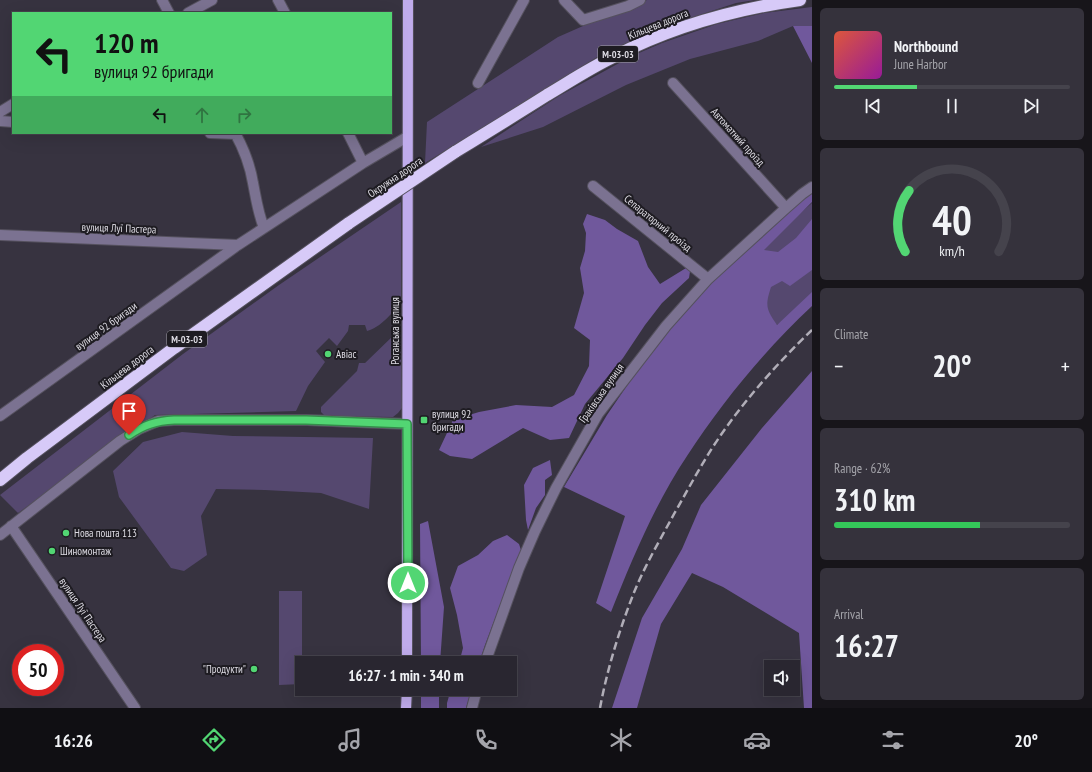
<!DOCTYPE html>
<meta charset="utf-8">
<style>
body{margin:0;font-family:"PT Sans Narrow",sans-serif;background:#35323c;color:#f1f3f6;height:100vh;display:flex;flex-direction:column;font-size:15px;white-space:nowrap}
*{box-sizing:border-box;margin:0}
p{font-size:13px;color:#a5a5ab}
.icon{flex:none;width:22px;height:22px;fill:none;stroke:currentColor;stroke-width:2;stroke-linecap:round;stroke-linejoin:round}
.map{position:relative;flex:1;overflow:hidden}
.panel{display:flex;flex-direction:column;gap:8px;padding:8px;background:#17151a;width:280px}
.panel>*{flex:none}
.banner{position:absolute;left:12px;top:12px;width:380px;height:122px;border-radius:0px;box-shadow:0 4px 16px #0002,0 0 0 1px #45434c;background:#52d673;color:#111;overflow:hidden}
.fabs{position:absolute;left:764px;top:660px;display:grid;gap:8px}
.fabs a{display:grid;place-items:center;width:36px;height:36px;border-radius:0px;background:#292630;box-shadow:0 4px 16px #0002,0 0 0 1px #45434c;font-size:20px}
.speed{position:absolute;left:12px;top:644px;display:flex;gap:8px;font-size:20px;font-weight:700;text-align:center}
.speed>*{display:grid;place-content:center;width:52px;height:52px;border-radius:50%;background:#292630;box-shadow:0 4px 16px #0002,0 0 0 1px #45434c;line-height:1}
.speed .limit{border:6px solid #d22;background:#fff;color:#111}
.pin{position:absolute;display:grid;place-items:center;width:34px;height:34px;color:#fff;margin:-41px -17px;border-radius:50% 50% 50% 0;rotate:-45deg;box-shadow:0 0 4px #0007}
.pin .icon{rotate:45deg}
.me{position:absolute;width:44px;margin:-22px;rotate:0deg;stroke-linejoin:round;filter:drop-shadow(0 0 3px #0008)}
.turn{display:flex;align-items:center;gap:14px;height:84px;padding:0 16px;font-size:18px}
.turn .icon{width:52px;height:52px;stroke-width:2.5}
.turn b{display:block;font-size:28px;line-height:34px}
.lanes{display:flex;align-items:center;height:38px;padding:0 16px;background:#0003;justify-content:center;gap:20px;direction:ltr}
.lanes .off{opacity:.35}
.big{font-size:30px;font-weight:700;line-height:1.1}
.panel .tile{flex:1;display:flex;flex-direction:column;justify-content:center;gap:6px;min-width:0;padding:0 14px;border-radius:6px;background:#35323c}
.panel .dial{align-items:center;gap:0}
.dial svg{height:104px;overflow:visible;fill:none;stroke:#45434c;stroke-width:7;stroke-linecap:round;text-anchor:middle}
.dial text{fill:#f1f3f6;stroke:none}
.song{display:flex;align-items:center;gap:12px}
.cover{width:48px;height:48px;border-radius:6px;background:linear-gradient(135deg,hsl(10 70% 55%),hsl(300 70% 35%))}
.played{height:4px;border-radius:2px;background:linear-gradient(90deg,#52d673 35%,#45434c 35%)}
.keys{display:flex;justify-content:space-around;direction:ltr}
.heat{display:flex;justify-content:space-between;align-items:center;font-size:22px;direction:ltr}
.charge{height:6px;border-radius:3px;background:linear-gradient(90deg,#34c759 62%,#45434c 0)}
.trip{position:absolute;left:295px;top:656px;width:222px;height:40px;border-radius:0px;background:#292630;box-shadow:0 4px 16px #0002,0 0 0 1px #45434c;font-weight:700;line-height:40px;text-align:center}
.tabs{display:flex;height:64px;justify-content:space-around;align-items:center;background:#100f13;color:#a5a5ab}
.tabs .icon{width:28px;height:28px}
.tabs .on{color:#52d673}
.tabs b{font-size:18px;color:#f1f3f6}
main{display:flex;flex:1;min-height:0}
.map>svg:first-child{display:block}
.green{fill:#55486f}
.forest{fill:#70589c}
.lines{fill:none;stroke-linecap:round;stroke-linejoin:round}
.minor-casing{stroke:#55515e;stroke-width:12}
.major-casing{stroke:#55515e;stroke-width:12}
.highway-casing{stroke:#55515e;stroke-width:14}
.minor{stroke:#7b7291;stroke-width:10}
.major{stroke:#c0acec;stroke-width:10}
.highway{stroke:#d7caf8;stroke-width:12}
.rail{stroke:#b1aeb8;stroke-width:2.5;stroke-dasharray:8 4;stroke-linecap:butt}
.highway-bridge-casing{stroke:#55515e;stroke-width:14;stroke-linecap:butt}
.highway-bridge{stroke:#d7caf8;stroke-width:12}
.route-casing{stroke:#358b4b;stroke-width:10}
.route{stroke:#52d673;stroke-width:7}
.poi-dot{fill:#52d673;stroke:#1e1c22;stroke-width:1.5}
.labels{text-anchor:middle;stroke-width:4;stroke-linejoin:round;paint-order:stroke}
.shield{fill:#1e1c22;stroke:#a4a2aa;stroke-width:1}
.shield-label{font-size:10px;font-weight:bold;fill:#dedce4}
.street-label{font-size:11px;fill:#dedce4;stroke:#1e1c22}
.poi-label{font-size:11px;fill:#dedce4;stroke:#1e1c22;text-anchor:start}
</style>
<main>
<div class="map">
<svg width="812" height="708" viewBox="0 0 812 708">
<rect width="100%" height="100%" fill="#373340"/>
<path class="green" d="M 647,0 L 755,0 L 736,3 L 687,19 L 607,51 L 425,163 L 427,122 L 558,37 L 583,26 Z
M 812,7 L 812,26 L 793,26 L 758,41 L 690,59 L 626,85 L 543,127 L 481,147 L 559,96 L 632,56 L 662,43 L 717,24 L 764,13 Z
M 401,202 L 401,301 C 394,312 380,328 367,331 L 365,325 L 349,325 L 348,331 L 337,346 L 329,338 L 316,351 L 325,362 L 308,386 L 296,411 L 155,415 L 18,513 L 0,495 L 183,354 L 279,285 Z
M 812,203 L 812,298 L 777,325 L 715,287 Z
M 401,333 L 402,408 L 398,413 L 393,417 L 325,416 L 321,412 L 321,407 L 357,371 L 359,363 L 365,363 L 395,334 Z
M 182,432 L 233,436 L 373,438 L 369,509 L 321,493 L 265,490 L 216,489 L 201,516 L 207,555 L 184,571 L 171,568 L 119,497 L 113,471 L 143,442 Z
M 279,591 L 302,591 L 302,684 L 279,685 Z"/>
<path class="forest" d="M 793,26 L 812,26 L 812,63 Z
M 812,190 L 812,202 L 764,250 L 778,252 L 796,238 L 812,219 L 812,270 L 790,286 L 782,281 L 771,287 C 765,306 766,309 777,325 L 812,292 L 812,306 C 765,350 722,402 687,456 C 655,504 632,559 611,612 L 596,603 L 625,516 L 564,487 L 607,415 L 639,368 L 679,317 L 719,273 Z
M 587,214 L 605,220 L 617,229 L 638,241 L 648,267 L 660,284 L 691,265 L 689,278 L 662,303 L 645,325 L 623,358 L 585,404 L 569,438 L 550,440 L 523,428 L 472,459 L 450,456 L 439,450 L 453,420 L 479,412 L 516,405 L 552,407 L 574,395 L 589,366 L 590,340 L 574,328 L 584,293 L 580,268 L 585,251 L 586,233 L 583,224 Z
M 812,371 L 812,708 L 804,708 L 799,633 L 723,587 L 692,573 L 661,624 L 637,708 L 612,708 L 642,618 L 682,549 L 701,505 L 762,428 Z
M 550,460 L 552,475 L 545,480 L 545,495 L 536,508 L 528,530 L 526,520 L 524,485 L 533,468 Z
M 428,521 L 444,607 L 440,663 L 421,663 L 420,524 Z
M 507,535 L 519,544 L 521,550 L 485,645 L 479,663 L 459,663 L 463,648 L 457,615 L 450,588 L 458,566 L 478,555 L 493,541 Z
M 421,689 L 439,689 L 439,708 L 421,708 Z
M 451,689 L 472,689 L 466,708 L 447,708 L 447,703 Z"/>
<g class="lines">
<g class="minor-casing">
<path id="minor" d="M 162,0 L 169,13
M 278,0 L 285,13
M 564,0 L 583,20 L 628,6 L 640,0
M 188,13 L 212,0
M 478,83 L 524,0
M 673,83 L 786,208
M 0,112 L 13,104
M 0,121 L 13,122
M 210,133 L 236,134
M 235,133 C 244,149 250,165 253,183 C 256,198 258,213 264,228
M 348,133 L 363,163
M 593,186 L 708,279
M 0,235 L 238,245
M 0,416 L 238,245 L 363,163 L 407,137
M 11,526 L 135,708
M 0,535 L 120,441 L 139,429 L 158,421 L 174,420 L 307,420 L 407,424
M 485,663 L 519,568 L 535,531 L 556,488 L 598,414 L 666,326 L 708,279 L 786,208 L 802,194 L 812,187
M 472,708 L 477,689"/>
</g>
<g class="major-casing">
<path id="major" d="M 407,663 L 408,0
M 406,708 L 407,689"/>
</g>
<g class="highway-casing">
<path id="highway" d="M 455,152 C 486,133 517,114 547,95 C 569,82 590,68 613,57 C 671,27 735,9 800,0
M 0,480 L 27,458 L 174,348 L 349,223"/>
</g>
<use href="#minor" class="minor"/>
<use href="#major" class="major"/>
<use href="#highway" class="highway"/>
<path class="rail" d="M 600,708 C 607,670 619,631 633,595 C 644,567 660,540 674,514 C 685,495 695,476 706,458 C 733,413 774,366 812,330"/>
<g class="highway-bridge-casing">
<path id="highway-bridge" d="M 349,223 L 455,152"/>
</g>
<use href="#highway-bridge" class="highway-bridge"/>
</g>
<g class="lines">
<g class="route-casing">
<path id="route" d="M 129,435 C 144,425 156,421 174,420 L 306,420 L 407,424 L 408,583"/>
</g>
<use href="#route" class="route"/>
</g>
<g class="poi-dot">
<circle cx="328" cy="354" r="4"/>
<rect x="420" y="416" width="8" height="8" rx="2"/>
<circle cx="66" cy="533" r="4"/>
<circle cx="52" cy="551" r="4"/>
<circle cx="254" cy="669" r="4"/>
</g>
<g class="labels">
<g class="shield">
<rect x="598" y="46" width="40" height="16" rx="3"/>
<rect x="167" y="331" width="40" height="16" rx="3"/>
</g>
<g class="shield-label">
<text x="618" y="58">М-03-03</text>
<text x="187" y="343">М-03-03</text>
</g>
<g class="street-label">
<text transform="translate(658 24) rotate(-22)" y="4">Кільцева дорога</text>
<text transform="translate(738 137) rotate(48)" y="4">Автоматний проїзд</text>
<text transform="translate(395 177) rotate(-34)" y="4">Окружна дорога</text>
<text transform="translate(658 223) rotate(39)" y="4">Сепараторний проїзд</text>
<text transform="translate(119 228) rotate(2)" y="4">вулиця Луї Пастера</text>
<text transform="translate(106 326) rotate(-36)" y="4">вулиця 92 бригади</text>
<text transform="translate(395 331) rotate(-90)" y="4">Роганська вулиця</text>
<text transform="translate(127 367) rotate(-37)" y="4">Кільцева дорога</text>
<text transform="translate(601 393) rotate(-55)" y="4">Граківська вулиця</text>
<text transform="translate(83 610) rotate(56)" y="4">вулиця Луї Пастера</text>
</g>
<g class="poi-label">
<text x="336" y="358">Авіас</text>
<text x="432" y="418">вулиця 92<tspan x="432" dy="13">бригади</tspan></text>
<text x="74" y="537">Нова пошта 113</text>
<text x="60" y="555">Шиномонтаж</text>
<text x="246" y="673" text-anchor="end">"Продукти"</text>
</g>
</g>
</svg>
<div class="fabs">
<a><svg class="icon" aria-label="sound" viewBox="0 0 24 24"><path d="M4 9h4l5-4v14l-5-4H4zM17 9q2 3 0 6"/></svg></a>
</div>
<div class="speed"><div class="limit">50</div></div>
<div class="pin" style="left:129px;top:435px;background:#d93025"><svg class="icon" aria-label="arrive" viewBox="0 0 24 24"><path d="M6 21V4h12l-3 4 3 4H6"/></svg></div>
<svg class="me" style="left:408px;top:583px" viewBox="-20 -20 40 40"><circle r="17" fill="#52d673" stroke="#fff" stroke-width="3"/><path d="M0-11L8 9 0 5-8 9z" fill="#fff"/></svg>
<div class="trip">16:27 · 1 min · 340 m</div>
<div class="banner">
<div class="turn"><svg class="icon" aria-label="left" viewBox="0 0 24 24"><path d="M17 20v-9H6M10 6l-5 5 5 5"/></svg><div><b>120 m</b>вулиця 92 бригади</div></div>
<div class="lanes"><svg class="icon" aria-label="left" viewBox="0 0 24 24"><path d="M17 20v-9H6M10 6l-5 5 5 5"/></svg><svg class="icon off" aria-label="ahead" viewBox="0 0 24 24"><path d="M12 20V5M6 11l6-6 6 6"/></svg><svg class="icon off" aria-label="right" viewBox="0 0 24 24"><path d="M7 20v-9h11M14 6l5 5-5 5"/></svg></div>
</div>
</div>
<section class="panel">
<div class="tile">
<div class="song"><i class="cover"></i><div><b>Northbound</b><p>June Harbor</p></div></div>
<div class="played"></div>
<div class="keys"><svg class="icon" aria-label="previous" viewBox="0 0 24 24"><path d="M18 5L8 12l10 7zM5 5v14"/></svg><svg class="icon" aria-label="pause" viewBox="0 0 24 24"><path d="M8 5v14M16 5v14"/></svg><svg class="icon" aria-label="next" viewBox="0 0 24 24"><path d="M6 5l10 7-10 7zM19 5v14"/></svg></div>
</div>
<div class="tile dial"><svg viewBox="0 0 100 80">
<path d="M14 69A42 42 0 1 1 86 69"/>
<path d="M14 69A42 42 0 0 1 17 22" stroke="#52d673"/>
<text x="50" y="56" font-size="32" font-weight="700">40</text>
<text x="50" y="72" font-size="11">km/h</text>
</svg></div>
<div class="tile"><p>Climate</p>
<div class="heat"><a>−</a><b class="big">20°</b><a>+</a></div>
</div>
<div class="tile"><p>Range · 62%</p><b class="big">310 km</b><div class="charge"></div></div>
<div class="tile"><p>Arrival</p><b class="big">16:27</b></div>
</section>
</main>
<nav class="tabs">
<b>16:26</b>
<svg class="icon on" aria-label="directions" viewBox="0 0 24 24"><path d="M12 3l9 9-9 9-9-9zM9 14v-3h6M13 9l2 2-2 2"/></svg>
<svg class="icon" aria-label="music" viewBox="0 0 24 24"><path d="M9 18V5l10-2v13"/><circle cx="6" cy="18" r="3"/><circle cx="16" cy="16" r="3"/></svg>
<svg class="icon" aria-label="phone" viewBox="0 0 24 24"><path d="M5 4h4l2 5-3 2q2 4 5 5l2-3 5 2v4C11 20 4 13 5 4z"/></svg>
<svg class="icon" aria-label="climate" viewBox="0 0 24 24"><path d="M12 3v18M4 7l16 10M4 17L20 7"/></svg>
<svg class="icon" aria-label="car" viewBox="0 0 24 24"><path d="M5 17H2v-5l4-1 3-4h7l3 4 3 1v5h-3M9 17h6M6 11h13"/><circle cx="7" cy="17" r="2"/><circle cx="17" cy="17" r="2"/></svg>
<svg class="icon" aria-label="filters" viewBox="0 0 24 24"><path d="M4 7h16M4 17h16"/><circle cx="9" cy="7" r="2"/><circle cx="15" cy="17" r="2"/></svg>
<b>20°</b>
</nav>
